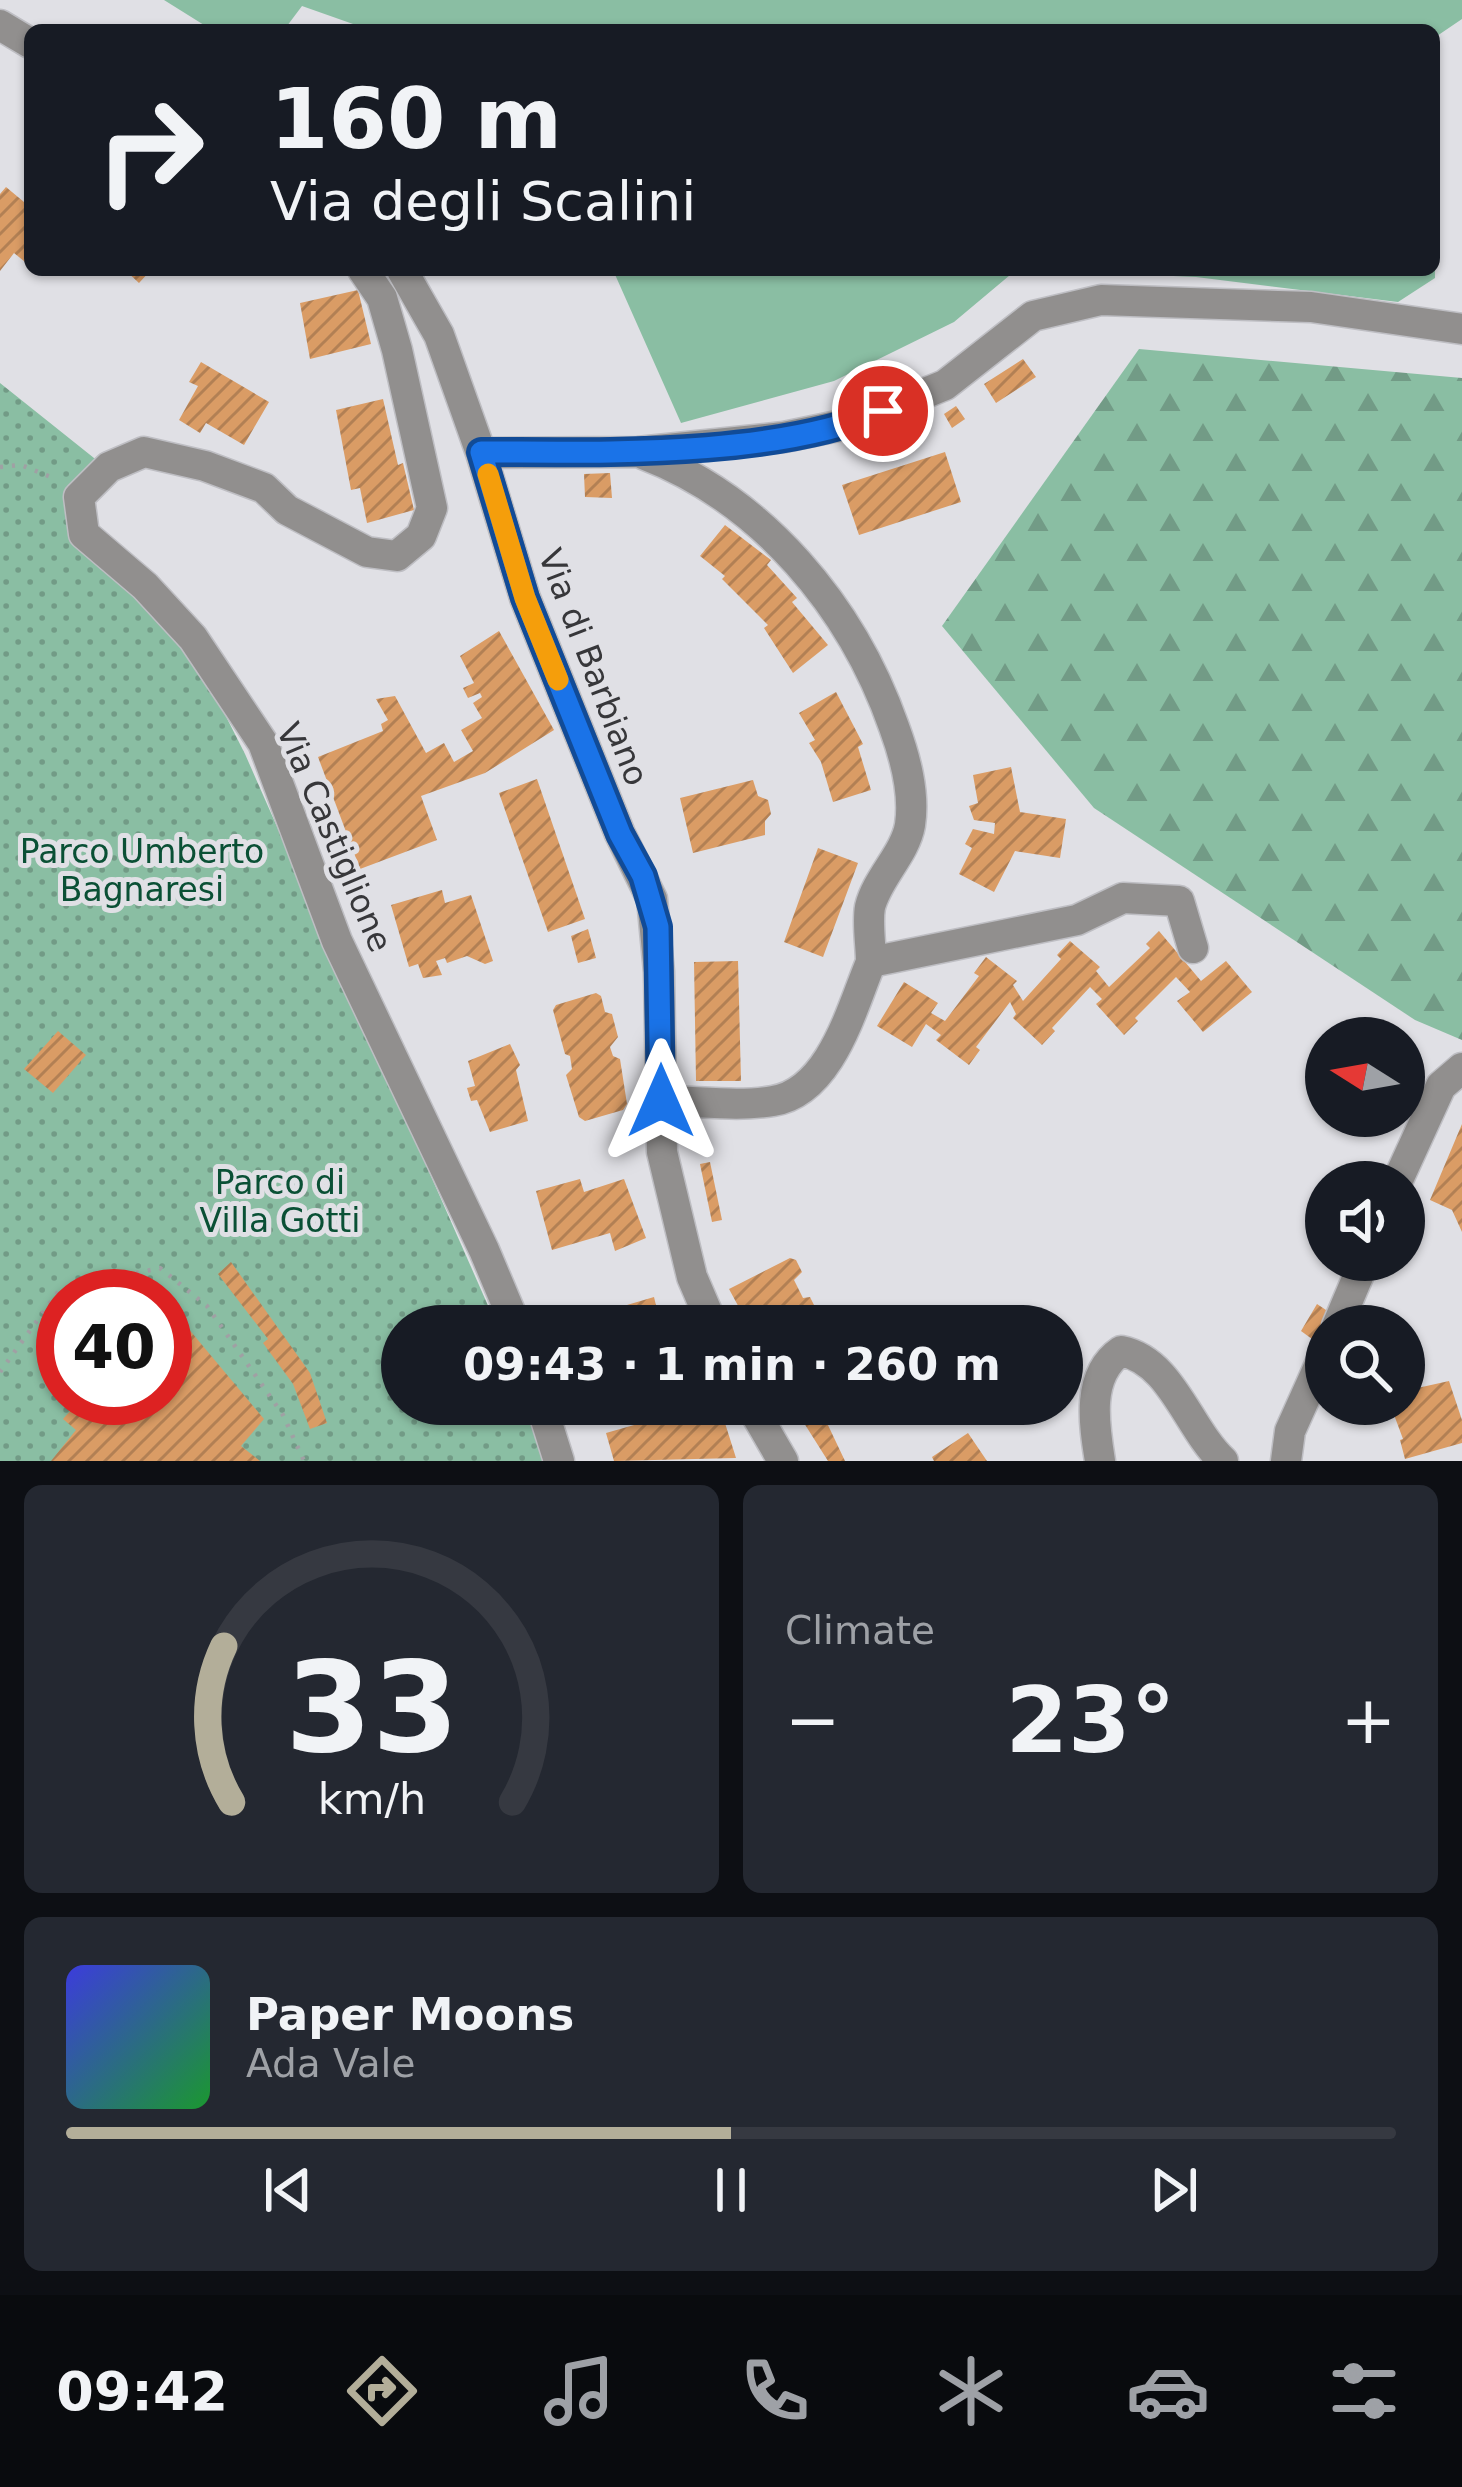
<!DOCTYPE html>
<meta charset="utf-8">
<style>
body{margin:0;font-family:"DejaVu Sans",sans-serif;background:#242831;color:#f1f3f6;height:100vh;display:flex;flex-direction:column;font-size:45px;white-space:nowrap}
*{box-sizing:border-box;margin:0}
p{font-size:39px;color:#9ea1a6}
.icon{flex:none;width:66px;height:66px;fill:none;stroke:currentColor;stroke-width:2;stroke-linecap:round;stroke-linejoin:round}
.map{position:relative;height:1461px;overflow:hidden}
.details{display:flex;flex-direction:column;gap:24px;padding:24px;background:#0d0f14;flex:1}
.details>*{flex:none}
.top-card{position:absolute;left:24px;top:24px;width:1416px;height:252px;border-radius:18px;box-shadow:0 3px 9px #0004;background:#171b24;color:#f1f3f6;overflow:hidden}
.needle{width:78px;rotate:281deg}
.buttons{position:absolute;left:1305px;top:1017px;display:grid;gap:24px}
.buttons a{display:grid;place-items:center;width:120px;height:120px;border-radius:50%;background:#171b24;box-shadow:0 3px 9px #0004;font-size:60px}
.speed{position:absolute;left:36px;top:1269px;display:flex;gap:24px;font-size:60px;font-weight:700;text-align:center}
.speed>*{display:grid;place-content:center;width:156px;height:156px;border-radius:50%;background:#171b24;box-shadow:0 3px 9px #0004;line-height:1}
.speed .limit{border:18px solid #d22;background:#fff;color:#111}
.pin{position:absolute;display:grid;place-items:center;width:102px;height:102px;color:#fff;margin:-51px;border:6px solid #fff;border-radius:50%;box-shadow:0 3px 12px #0007}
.me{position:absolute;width:132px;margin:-66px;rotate:0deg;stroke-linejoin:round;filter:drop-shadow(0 0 9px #0008)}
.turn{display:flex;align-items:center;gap:42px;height:252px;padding:0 48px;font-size:54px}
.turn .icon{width:156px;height:156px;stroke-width:2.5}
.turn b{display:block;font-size:84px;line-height:102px}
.big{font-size:90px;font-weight:700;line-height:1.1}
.details .widget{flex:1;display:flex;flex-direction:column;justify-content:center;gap:18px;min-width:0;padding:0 42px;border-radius:18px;background:#242831}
.details .dial{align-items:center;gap:0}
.dial svg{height:312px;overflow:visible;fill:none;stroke:#363941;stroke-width:7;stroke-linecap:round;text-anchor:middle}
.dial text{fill:#f1f3f6;stroke:none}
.song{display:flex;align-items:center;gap:36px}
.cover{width:144px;height:144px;border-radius:18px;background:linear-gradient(135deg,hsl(240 70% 55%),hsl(130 70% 35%))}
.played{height:12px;border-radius:6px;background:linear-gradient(90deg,#b3ae99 50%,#363941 50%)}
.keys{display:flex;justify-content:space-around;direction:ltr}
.heat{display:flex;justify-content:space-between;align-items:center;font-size:66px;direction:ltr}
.details .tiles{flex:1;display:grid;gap:24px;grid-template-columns:1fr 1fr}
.widget:last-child{grid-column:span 2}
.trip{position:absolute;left:381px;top:1305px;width:702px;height:120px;border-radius:60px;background:#171b24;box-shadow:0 3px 9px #0004;font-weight:700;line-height:120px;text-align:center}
.menu{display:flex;height:192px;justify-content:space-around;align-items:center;background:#090b0e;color:#9ea1a6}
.menu .icon{width:84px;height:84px}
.menu .selected{color:#b3ae99}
.menu b{font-size:54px;color:#f1f3f6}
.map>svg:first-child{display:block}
.green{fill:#8abea3}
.forest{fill:url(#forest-firs)}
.park{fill:url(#park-dots);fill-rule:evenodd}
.building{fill:url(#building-hatch)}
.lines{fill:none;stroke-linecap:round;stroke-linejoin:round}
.minor-casing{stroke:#bebec3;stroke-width:33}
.path{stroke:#a0a0a4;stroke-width:4.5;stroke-dasharray:3 9;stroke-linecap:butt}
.minor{stroke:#918f8e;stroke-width:30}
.route-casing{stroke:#114b97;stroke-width:30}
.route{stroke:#1a73e8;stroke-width:21}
.slow{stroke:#f59e0b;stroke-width:21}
.labels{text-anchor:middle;stroke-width:10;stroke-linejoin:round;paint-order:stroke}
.street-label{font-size:33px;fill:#37373a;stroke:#e0e0e5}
.park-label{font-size:33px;fill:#0a5035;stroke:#e0e0e5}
</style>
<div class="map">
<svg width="1462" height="1461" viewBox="0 0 1462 1461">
<defs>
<pattern id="forest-firs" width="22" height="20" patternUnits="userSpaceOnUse" patternTransform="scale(3)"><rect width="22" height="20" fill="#8abea3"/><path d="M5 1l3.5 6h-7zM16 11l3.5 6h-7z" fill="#729b86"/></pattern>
<pattern id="park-dots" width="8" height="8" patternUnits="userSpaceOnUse" patternTransform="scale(3)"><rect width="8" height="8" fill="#8abea3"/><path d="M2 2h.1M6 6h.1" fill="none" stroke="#729b86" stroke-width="1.8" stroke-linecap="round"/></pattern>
<pattern id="building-hatch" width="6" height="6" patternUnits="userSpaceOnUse" patternTransform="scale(3)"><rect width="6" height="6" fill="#da9c65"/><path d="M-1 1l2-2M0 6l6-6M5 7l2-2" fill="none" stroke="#b28054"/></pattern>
</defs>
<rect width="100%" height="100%" fill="#e0e0e5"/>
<path class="green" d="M 164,0 L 1462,0 L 1462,19 L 1434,38 L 1434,30 L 370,30 L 302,6 L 284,30 L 212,30 Z
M 1434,177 L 1435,278 L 1398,302 L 1196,277 L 1038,270 L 1434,270 Z
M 613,270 L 1016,270 L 954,322 L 834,381 L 681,423 Z"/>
<path class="forest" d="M 1139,349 L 1462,378 L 1462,1040 L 1415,1020 L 1094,808 L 942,626 Z"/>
<path class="park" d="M 0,383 L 99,462 L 69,492 L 180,639 L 209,683 L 245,754 L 497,1326 L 402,1326 L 402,1404 L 524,1404 L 543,1461 L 0,1461 ZM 63,1296 L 165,1296 L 165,1398 L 63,1398 Z"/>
<path class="building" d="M 6,187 L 30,207 L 30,266 L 14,253 L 0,271 L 0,194 Z
M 125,270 L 151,270 L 139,283 Z
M 358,290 L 371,344 L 310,359 L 300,303 Z
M 1023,359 L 1036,377 L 996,403 L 984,384 Z
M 201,362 L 269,402 L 244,445 L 206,423 L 200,433 L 179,420 L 198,386 L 189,382 Z
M 383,399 L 398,465 L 403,463 L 414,510 L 367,523 L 360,488 L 351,490 L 336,410 Z
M 956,406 L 965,419 L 952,428 L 944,414 Z
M 945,452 L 961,502 L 859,535 L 842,485 Z
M 610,473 L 612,498 L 585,497 L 584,474 Z
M 725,525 L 771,560 L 767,565 L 797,598 L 792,602 L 828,645 L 793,673 L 764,628 L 768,625 L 722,579 L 725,576 L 700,556 Z
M 499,631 L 554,730 L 485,773 L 421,796 L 437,840 L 360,869 L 318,757 L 383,731 L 381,724 L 388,720 L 376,699 L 395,696 L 426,753 L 444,743 L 454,762 L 473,751 L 461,730 L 482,718 L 473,703 L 482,697 L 480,693 L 468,698 L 463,688 L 474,683 L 460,656 Z
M 836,692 L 863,744 L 858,747 L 871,790 L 833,802 L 821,762 L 809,743 L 815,740 L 799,713 Z
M 1011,767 L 1020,812 L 1066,819 L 1060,858 L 1015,851 L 994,892 L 959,874 L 972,848 L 965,844 L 973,829 L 994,834 L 995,823 L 974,820 L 969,806 L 978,803 L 973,775 Z
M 537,779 L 585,919 L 548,932 L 499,793 Z
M 753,780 L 758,796 L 768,800 L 771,814 L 765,821 L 765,835 L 693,853 L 680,798 Z
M 818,848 L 858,863 L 823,957 L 784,942 Z
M 442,890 L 445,903 L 471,895 L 493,961 L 485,964 L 467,956 L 447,963 L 445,958 L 436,961 L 442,975 L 423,978 L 418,964 L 409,967 L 391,905 Z
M 588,929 L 596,958 L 578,963 L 571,936 Z
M 1159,931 L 1201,981 L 1226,961 L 1252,992 L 1203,1032 L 1177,1001 L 1190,992 L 1176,977 L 1135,1018 L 1138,1021 L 1124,1035 L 1096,1004 L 1102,999 L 1090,987 L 1052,1028 L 1055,1031 L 1042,1045 L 1013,1018 L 1016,1014 L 1010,1002 L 976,1047 L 980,1050 L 969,1065 L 936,1040 L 941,1035 L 926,1024 L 912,1047 L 877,1026 L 904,982 L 938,1003 L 931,1013 L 945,1021 L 979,976 L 974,973 L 986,957 L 1017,981 L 1013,985 L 1023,1001 L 1061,959 L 1057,955 L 1070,941 L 1100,967 L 1096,971 L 1109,987 L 1150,948 L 1146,944 Z
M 738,961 L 741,1081 L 696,1081 L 694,962 Z
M 596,993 L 601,996 L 605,1012 L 612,1014 L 618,1037 L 610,1047 L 613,1056 L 620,1059 L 627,1104 L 623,1110 L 585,1121 L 579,1117 L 566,1075 L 572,1069 L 570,1056 L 565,1054 L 553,1010 L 556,1005 Z
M 58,1031 L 86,1055 L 53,1093 L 24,1069 Z
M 510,1044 L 520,1065 L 516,1070 L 528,1121 L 490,1132 L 477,1100 L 471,1101 L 467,1088 L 475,1086 L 468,1061 Z
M 1462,1124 L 1462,1232 L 1452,1210 L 1430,1200 Z
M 710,1162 L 722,1220 L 712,1222 L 700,1164 Z
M 580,1179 L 584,1192 L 624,1179 L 646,1238 L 615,1251 L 610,1233 L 552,1250 L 536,1191 Z
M 790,1258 L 796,1260 L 802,1272 L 794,1280 L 803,1298 L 810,1297 L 815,1307 L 781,1326 L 749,1326 L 729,1289 Z
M 231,1262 L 310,1373 L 327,1423 L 310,1429 L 293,1384 L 263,1343 L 268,1339 L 218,1274 Z
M 654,1297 L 661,1326 L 603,1326 L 600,1313 Z
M 167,1303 L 264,1419 L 241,1446 L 260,1461 L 51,1461 L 76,1430 L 63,1419 L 82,1398 L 165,1398 Z
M 1317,1304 L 1329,1312 L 1312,1339 L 1301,1331 Z
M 1449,1381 L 1462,1420 L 1462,1443 L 1405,1459 L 1400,1440 L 1403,1439 L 1390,1404 L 1404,1404 L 1404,1391 Z
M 708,1404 L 719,1404 L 736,1458 L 614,1461 L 606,1433 Z
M 792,1404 L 818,1404 L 845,1461 L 828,1461 Z
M 988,1404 L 1005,1404 L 1009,1411 L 991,1422 L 983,1407 Z
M 968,1433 L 987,1461 L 934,1461 L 932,1457 Z"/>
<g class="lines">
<g class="minor-casing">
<path id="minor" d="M 0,25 L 30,43
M 363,270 L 382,298 L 397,350 L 432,508 L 421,536 L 397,556 L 367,552 L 287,510 L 264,488 L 205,466 L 144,452 L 109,467 L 79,497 L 84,534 L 145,586 L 193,638 L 263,743 L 337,941 L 484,1250 L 516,1326
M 402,270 L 439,335 L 481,453 L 525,598 L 620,834 L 652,899 L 659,972 L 662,1152 L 692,1277 L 713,1326
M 481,453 L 638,452 L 784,437 L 852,423 L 945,385 L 1033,316 L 1101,300 L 1311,307 L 1462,329
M 643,454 C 763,500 852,607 894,727 C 905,757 915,792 910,825 C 905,854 877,878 870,907 C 867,923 871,945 871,962
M 661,1101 C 697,1101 738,1107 773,1101 C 831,1092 852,1007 871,962 L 1077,920 L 1123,898 L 1179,901 L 1193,948
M 1397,1182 L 1441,1086 L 1462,1068
M 1337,1326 L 1365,1260
M 541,1404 L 559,1461
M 750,1404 L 783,1461
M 1100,1461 C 1094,1424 1086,1375 1121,1351 C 1172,1361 1187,1427 1223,1461
M 1286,1461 L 1290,1431 L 1326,1351"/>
</g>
<path class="path" d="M 0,467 L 21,465 L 56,479
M 0,1372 L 60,1289 L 160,1268 L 207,1306 L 283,1415 L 304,1461"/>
<use href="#minor" class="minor"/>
</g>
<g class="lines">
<g class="route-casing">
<path id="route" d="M 661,1101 L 658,927 L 643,876 L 620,834 L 525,598 L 481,452 C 603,452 771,458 883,411"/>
</g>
<use href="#route" class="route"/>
<path class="slow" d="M 488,474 L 525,598 L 558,680"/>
</g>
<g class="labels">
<g class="street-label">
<text transform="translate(594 667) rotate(69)" y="12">Via di Barbiano</text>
<text transform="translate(335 837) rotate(67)" y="12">Via Castiglione</text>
</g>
<g class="park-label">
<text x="142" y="863">Parco Umberto<tspan x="142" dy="38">Bagnaresi</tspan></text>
<text x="280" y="1194">Parco di<tspan x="280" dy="38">Villa Gotti</tspan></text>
</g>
</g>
</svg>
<div class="buttons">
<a><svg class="needle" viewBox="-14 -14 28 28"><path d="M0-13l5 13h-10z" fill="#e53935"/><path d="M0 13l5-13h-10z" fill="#9ea1a6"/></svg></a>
<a><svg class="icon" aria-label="sound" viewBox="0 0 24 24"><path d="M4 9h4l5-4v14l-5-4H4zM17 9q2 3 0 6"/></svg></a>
<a><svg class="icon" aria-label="search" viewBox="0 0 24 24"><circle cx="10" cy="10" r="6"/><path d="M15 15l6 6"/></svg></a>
</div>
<div class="speed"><div class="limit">40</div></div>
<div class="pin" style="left:883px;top:411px;background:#d93025"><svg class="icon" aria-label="arrive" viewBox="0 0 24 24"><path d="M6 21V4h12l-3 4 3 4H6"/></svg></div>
<svg class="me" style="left:661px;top:1101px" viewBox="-20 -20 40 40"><path d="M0-17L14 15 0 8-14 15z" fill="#1a73e8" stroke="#fff" stroke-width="4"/></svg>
<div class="trip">09:43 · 1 min · 260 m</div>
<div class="top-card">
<div class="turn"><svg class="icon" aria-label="right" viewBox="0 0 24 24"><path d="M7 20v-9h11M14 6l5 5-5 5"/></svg><div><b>160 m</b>Via degli Scalini</div></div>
</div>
</div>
<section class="details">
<div class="tiles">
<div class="widget dial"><svg viewBox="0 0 100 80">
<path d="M14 69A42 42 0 1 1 86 69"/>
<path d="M14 69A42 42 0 0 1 12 29" stroke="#b3ae99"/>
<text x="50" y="56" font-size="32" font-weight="700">33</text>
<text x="50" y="72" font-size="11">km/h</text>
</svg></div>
<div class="widget"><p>Climate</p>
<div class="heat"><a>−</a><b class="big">23°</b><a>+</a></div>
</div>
<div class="widget">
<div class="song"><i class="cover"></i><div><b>Paper Moons</b><p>Ada Vale</p></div></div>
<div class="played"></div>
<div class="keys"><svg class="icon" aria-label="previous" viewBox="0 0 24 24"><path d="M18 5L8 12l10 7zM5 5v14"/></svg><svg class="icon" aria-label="pause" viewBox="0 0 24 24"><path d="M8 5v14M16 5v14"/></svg><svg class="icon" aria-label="next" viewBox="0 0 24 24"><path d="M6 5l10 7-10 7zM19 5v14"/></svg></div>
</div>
</div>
</section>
<nav class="menu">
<b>09:42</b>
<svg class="icon selected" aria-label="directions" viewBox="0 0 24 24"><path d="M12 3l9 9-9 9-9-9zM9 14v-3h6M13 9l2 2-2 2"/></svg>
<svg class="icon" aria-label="music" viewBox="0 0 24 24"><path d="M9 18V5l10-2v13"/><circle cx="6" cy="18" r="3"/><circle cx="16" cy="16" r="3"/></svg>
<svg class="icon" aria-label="phone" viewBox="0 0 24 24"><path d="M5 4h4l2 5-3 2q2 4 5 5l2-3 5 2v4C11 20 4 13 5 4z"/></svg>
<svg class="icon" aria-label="climate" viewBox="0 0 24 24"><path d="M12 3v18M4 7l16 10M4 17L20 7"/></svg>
<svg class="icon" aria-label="car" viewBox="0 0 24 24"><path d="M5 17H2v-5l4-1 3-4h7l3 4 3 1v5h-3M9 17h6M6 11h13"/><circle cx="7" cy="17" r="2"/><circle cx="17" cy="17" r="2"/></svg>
<svg class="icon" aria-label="filters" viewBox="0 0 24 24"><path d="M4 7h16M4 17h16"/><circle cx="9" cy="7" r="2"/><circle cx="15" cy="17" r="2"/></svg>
</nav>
